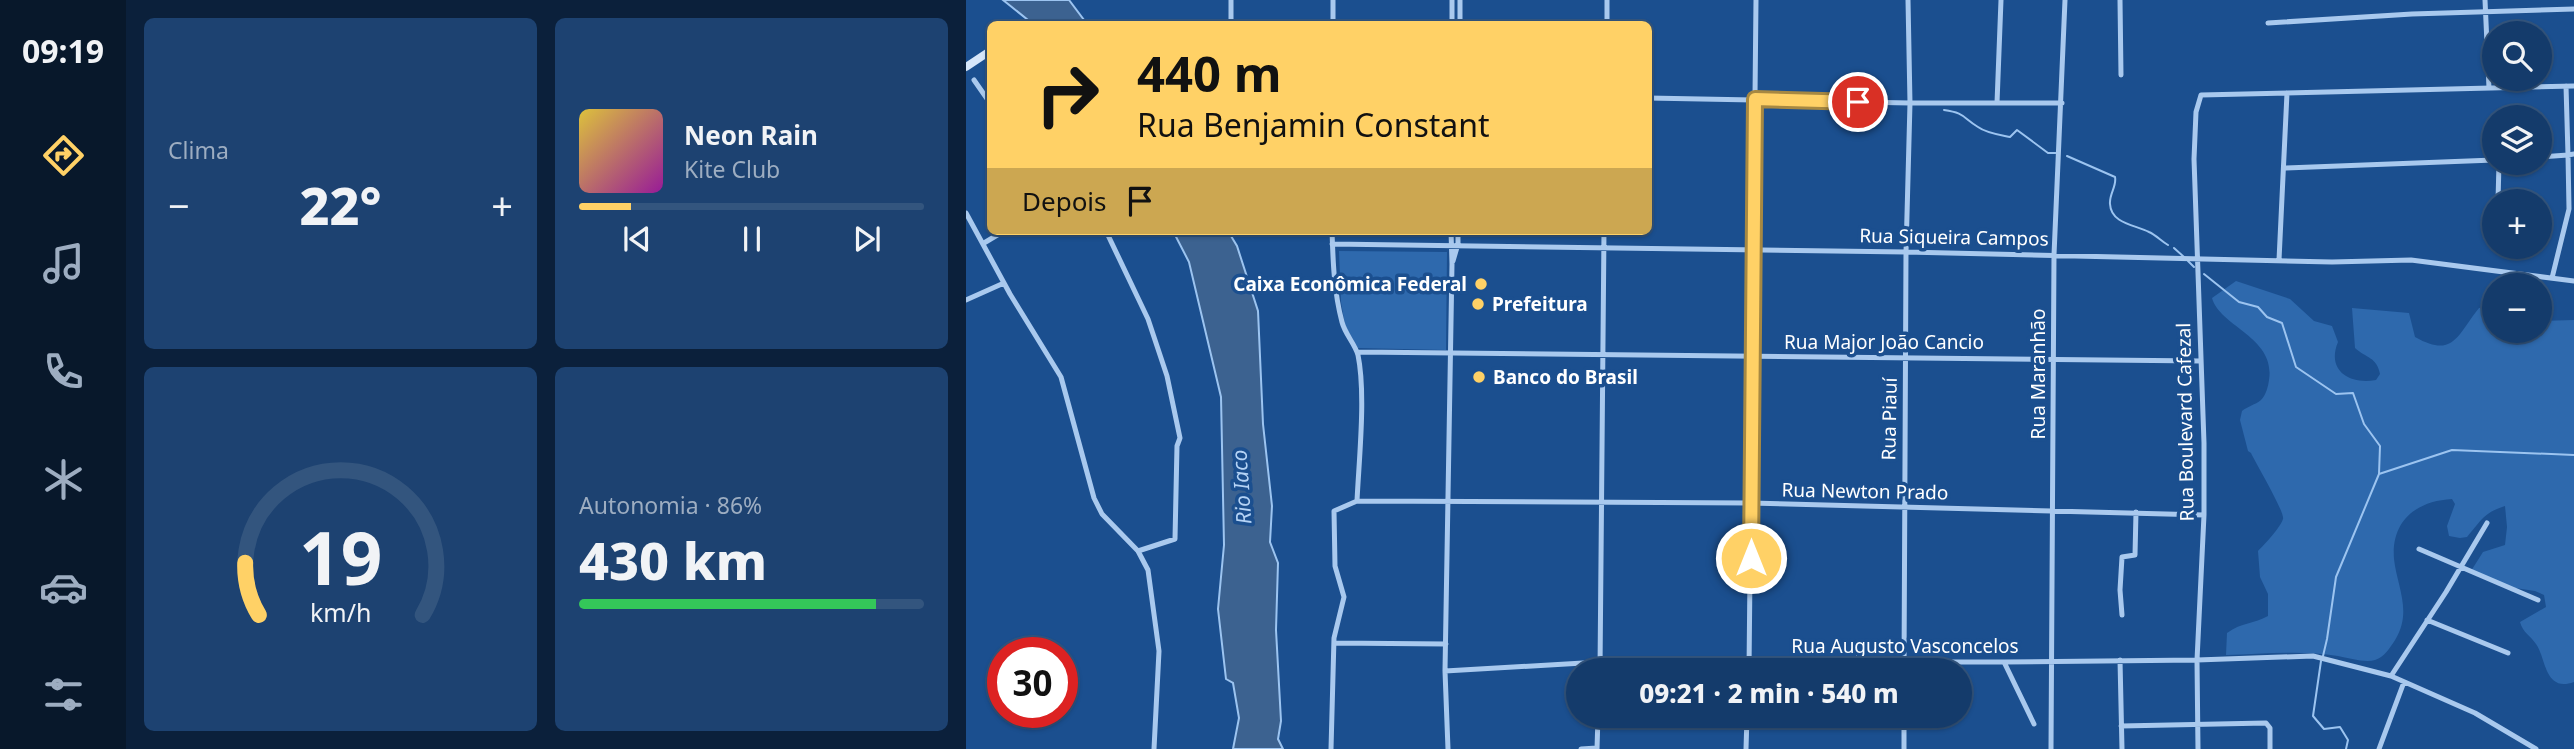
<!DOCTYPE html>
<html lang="pt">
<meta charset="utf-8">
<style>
body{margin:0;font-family:"Noto Sans",sans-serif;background:#1d4271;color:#f1f3f6;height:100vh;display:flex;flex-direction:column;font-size:26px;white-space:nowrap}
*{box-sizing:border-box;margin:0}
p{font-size:23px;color:#9dadc1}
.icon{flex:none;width:38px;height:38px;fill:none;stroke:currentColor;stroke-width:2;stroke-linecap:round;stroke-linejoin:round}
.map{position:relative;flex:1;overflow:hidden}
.details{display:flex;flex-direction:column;gap:18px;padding:18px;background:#0b203b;width:840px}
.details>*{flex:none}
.top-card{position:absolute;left:21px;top:21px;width:665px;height:214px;border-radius:10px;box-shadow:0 2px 5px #0004,0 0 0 2px #33557e;background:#ffd166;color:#111;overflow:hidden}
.buttons{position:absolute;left:1516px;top:21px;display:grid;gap:14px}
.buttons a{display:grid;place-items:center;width:70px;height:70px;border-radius:50%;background:#143b6b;box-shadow:0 2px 5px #0004,0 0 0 2px #33557e;font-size:35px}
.speed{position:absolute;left:21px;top:637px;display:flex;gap:14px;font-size:35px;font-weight:700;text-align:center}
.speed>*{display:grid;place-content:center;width:91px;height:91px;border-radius:50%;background:#143b6b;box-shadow:0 2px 5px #0004,0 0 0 2px #33557e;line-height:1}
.speed .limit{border:10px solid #d22;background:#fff;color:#111}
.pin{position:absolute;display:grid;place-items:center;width:60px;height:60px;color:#fff;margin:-30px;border:4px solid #fff;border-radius:50%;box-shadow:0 2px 7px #0007}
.me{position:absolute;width:77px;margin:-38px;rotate:0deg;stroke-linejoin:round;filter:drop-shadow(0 0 5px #0008)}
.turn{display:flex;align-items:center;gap:24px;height:147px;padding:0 35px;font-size:32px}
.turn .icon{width:91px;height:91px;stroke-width:2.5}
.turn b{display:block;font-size:49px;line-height:60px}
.then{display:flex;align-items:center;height:66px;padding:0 35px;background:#0003;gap:14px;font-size:26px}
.big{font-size:52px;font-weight:800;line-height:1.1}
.details .widget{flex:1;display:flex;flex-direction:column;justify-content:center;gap:10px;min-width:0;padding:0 24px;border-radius:10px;background:#1d4271}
.details .dial{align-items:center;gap:0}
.dial svg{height:182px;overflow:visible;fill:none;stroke:#33557e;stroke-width:7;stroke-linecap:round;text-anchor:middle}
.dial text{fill:#f1f3f6;stroke:none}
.song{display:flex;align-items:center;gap:21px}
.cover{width:84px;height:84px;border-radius:10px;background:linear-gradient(135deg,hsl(50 70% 55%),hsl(300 70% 35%))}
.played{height:7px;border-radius:4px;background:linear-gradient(90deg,#ffd166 15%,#33557e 15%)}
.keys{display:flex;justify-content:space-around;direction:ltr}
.heat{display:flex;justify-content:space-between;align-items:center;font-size:38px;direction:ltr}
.charge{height:10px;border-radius:5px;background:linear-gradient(90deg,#34c759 86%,#33557e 0)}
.details .tiles{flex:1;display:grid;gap:18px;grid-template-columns:repeat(2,1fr)}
.trip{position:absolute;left:600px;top:658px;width:406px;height:70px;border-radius:35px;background:#143b6b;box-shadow:0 2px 5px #0004,0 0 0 2px #33557e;font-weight:800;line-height:70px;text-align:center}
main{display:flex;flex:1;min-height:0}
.menu{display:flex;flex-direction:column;width:126px;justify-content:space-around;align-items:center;background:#08182b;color:#9dadc1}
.menu .icon{width:49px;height:49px}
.menu .selected{color:#ffd166}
.menu b{font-size:32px;color:#f1f3f6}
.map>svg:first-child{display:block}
.green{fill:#2e69ad}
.water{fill:#3c6290;stroke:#9cc4f0;stroke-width:2}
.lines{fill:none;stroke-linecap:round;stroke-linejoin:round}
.stream{stroke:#9cc4f0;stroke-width:2}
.street{stroke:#a9c9ee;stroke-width:5}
.secondary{stroke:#d6e6fa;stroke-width:8}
.route-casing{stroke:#a68842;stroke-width:18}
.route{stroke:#ffd166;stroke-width:12}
.poi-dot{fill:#ffd166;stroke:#1b4f8f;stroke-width:2.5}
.labels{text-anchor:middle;stroke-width:7;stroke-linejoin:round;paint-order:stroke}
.street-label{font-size:19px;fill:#fff;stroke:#1b4f8f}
.poi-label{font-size:19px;font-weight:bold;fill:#fff;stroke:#1b4f8f;text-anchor:start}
.water-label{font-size:21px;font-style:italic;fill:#b5d3f5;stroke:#1b4f8f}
</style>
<main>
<nav class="menu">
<b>09:19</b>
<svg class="icon selected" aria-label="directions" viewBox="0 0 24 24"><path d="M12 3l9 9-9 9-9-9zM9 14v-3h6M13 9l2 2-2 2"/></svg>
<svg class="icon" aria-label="music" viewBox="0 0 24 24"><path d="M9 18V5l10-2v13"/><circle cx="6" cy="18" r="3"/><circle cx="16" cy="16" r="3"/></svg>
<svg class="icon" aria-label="phone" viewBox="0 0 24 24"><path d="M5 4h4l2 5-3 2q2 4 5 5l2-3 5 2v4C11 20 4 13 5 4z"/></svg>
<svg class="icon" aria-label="climate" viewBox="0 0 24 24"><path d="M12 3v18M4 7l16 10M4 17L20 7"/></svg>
<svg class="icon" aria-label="car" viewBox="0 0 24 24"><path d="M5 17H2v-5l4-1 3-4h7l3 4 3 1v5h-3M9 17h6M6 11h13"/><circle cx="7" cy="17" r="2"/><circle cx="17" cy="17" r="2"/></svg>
<svg class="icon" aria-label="filters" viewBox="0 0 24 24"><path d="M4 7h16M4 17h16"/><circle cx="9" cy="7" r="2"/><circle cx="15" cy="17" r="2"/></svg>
</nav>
<section class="details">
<div class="tiles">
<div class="widget"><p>Clima</p>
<div class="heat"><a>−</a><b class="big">22°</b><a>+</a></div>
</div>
<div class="widget">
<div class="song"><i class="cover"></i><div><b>Neon Rain</b><p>Kite Club</p></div></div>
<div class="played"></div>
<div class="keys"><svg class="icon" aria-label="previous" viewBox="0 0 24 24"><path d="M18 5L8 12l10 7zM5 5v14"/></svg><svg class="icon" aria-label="pause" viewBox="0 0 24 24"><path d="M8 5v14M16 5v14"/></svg><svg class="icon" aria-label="next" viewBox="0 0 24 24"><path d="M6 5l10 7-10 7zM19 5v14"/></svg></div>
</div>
<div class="widget dial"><svg viewBox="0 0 100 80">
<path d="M14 69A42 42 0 1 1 86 69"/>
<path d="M14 69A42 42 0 0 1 8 46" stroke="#ffd166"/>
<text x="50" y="56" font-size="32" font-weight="700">19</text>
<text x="50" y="72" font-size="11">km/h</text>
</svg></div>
<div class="widget"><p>Autonomia · 86%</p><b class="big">430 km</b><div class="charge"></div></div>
</div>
</section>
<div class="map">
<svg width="1608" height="749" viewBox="0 0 1608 749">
<rect width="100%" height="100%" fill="#1b4f8f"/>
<path class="green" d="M 373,251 L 481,252 L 480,350 L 392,348 L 379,325 L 375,302 Z
M 1270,281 L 1324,299 L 1348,321 L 1366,326 L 1372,342 C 1360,371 1384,385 1410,380 L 1414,374 C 1411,357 1400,358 1389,348 L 1386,308 L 1443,313 L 1449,337 C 1488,359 1491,335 1513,308 L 1528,306 L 1528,331 L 1573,331 L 1573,321 L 1608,320 L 1608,682 C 1578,693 1580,657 1570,644 C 1564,635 1557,633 1554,622 L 1580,607 L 1578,595 L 1569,591 L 1549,588 L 1505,571 L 1517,552 L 1539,545 L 1541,527 L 1539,506 C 1517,513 1515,521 1501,537 L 1494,538 L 1483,536 L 1481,526 L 1489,504 L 1486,499 C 1450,501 1425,521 1428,559 C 1430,578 1439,598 1437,617 C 1436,628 1431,638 1425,646 C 1421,652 1416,658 1409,660 C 1399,663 1383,658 1372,656 C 1336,650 1297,654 1260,655 L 1261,633 C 1276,622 1288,624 1302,616 L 1302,594 L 1294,577 L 1292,551 C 1299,544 1314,528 1317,519 C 1319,512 1290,464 1285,453 L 1282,451 L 1274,420 L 1276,411 C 1282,406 1289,405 1295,400 C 1300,395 1302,387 1303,380 C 1310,337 1254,327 1246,298 Z"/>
<path class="water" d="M 37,0 L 103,0 L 121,24 L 67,24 Z
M 207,231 L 262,231 L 271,246 L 292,311 L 297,424 L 306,506 L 304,542 L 312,563 L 310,630 L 315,721 L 312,739 L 317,749 L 267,749 L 273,718 L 267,683 L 260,679 L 252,609 L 258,545 L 255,397 L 223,262 Z"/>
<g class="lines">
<path class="stream" d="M 978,110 C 999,113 996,117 1012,127 C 1020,133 1034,135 1044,137 L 1051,130 L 1082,153 L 1090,153
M 1101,156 L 1149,177 C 1151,186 1143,194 1144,204 C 1145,224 1170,225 1183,232 C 1190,235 1195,241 1202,245
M 1208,248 L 1218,257
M 1222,261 L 1228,267
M 1238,274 L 1273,302 L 1292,307 L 1301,317 L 1316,323 L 1330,367 L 1370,394 L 1387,393 L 1398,424 L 1414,446 L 1413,474
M 1357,656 L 1361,639 L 1370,577 L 1413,474 L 1486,450 L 1608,455
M 1355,661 L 1347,716 L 1358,729 L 1374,727 L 1382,740 L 1380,749"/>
<path class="street" d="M 265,0 L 265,24
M 367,0 L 367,24
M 494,0 L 494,24
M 1154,0 L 1155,75
M 1519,0 L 1523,88
M 1302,23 L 1446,14 L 1608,9
M 486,24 L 486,0
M 641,24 L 641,0
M 8,80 L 24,103
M 1600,86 L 1602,155 L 1608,154
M 682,98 L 944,103 L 1096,103
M 1031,103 L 1035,0
M 1573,157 L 1602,155 L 1603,209 L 1586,278
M 1319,168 L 1528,160
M 1532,201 L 1533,163
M 0,213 L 44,294 L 95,377 L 128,498 L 136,514 L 172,551 L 182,570 L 193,651 L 188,749
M 140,231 L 182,319 L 201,376 L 214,438 L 211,446 L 209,539 L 172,551
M 366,231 C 367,262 368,292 376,322 C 379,334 389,344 392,355 C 400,394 393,459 391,501
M 18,243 L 38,231
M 366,244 L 940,252 L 1366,262 L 1445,260 L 1608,281
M 1313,260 L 1321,93
M 487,261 L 492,244 L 492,231
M 0,300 L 38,283
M 392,352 L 1235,361
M 1453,549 L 1572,600
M 1156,615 L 1154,590 L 1156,557 L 1169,555 L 1170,512
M 1461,620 L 1542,653
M 368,643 L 480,644
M 1154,660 L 1156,749
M 1038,662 L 1068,724
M 634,670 L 638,231
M 783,670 L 790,0
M 938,670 L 940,252 L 944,103 L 942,0
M 479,671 L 634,662 L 1038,662 L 1231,660 L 1347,656 L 1425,676 L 1509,713 L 1570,749
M 1425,676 L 1480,592 L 1521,523
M 1155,726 L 1300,723 L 1304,728 L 1304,749
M 365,749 L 368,638 L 378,597 L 369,566 L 368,511 L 391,501 L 784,503 L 1238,515
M 482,749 L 479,671 L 486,264 L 485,231
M 615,749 L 631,748
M 631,749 L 632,716
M 780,749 L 781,716
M 938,749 L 938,716
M 1085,749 L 1088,255 L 1099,0
M 1232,749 L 1231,660 L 1238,515 L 1238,443 L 1228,159 L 1230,112 L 1235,95 L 1608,86
M 1413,749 L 1438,682"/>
<path class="secondary" d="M 0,67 L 24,51"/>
</g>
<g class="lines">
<g class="route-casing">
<path id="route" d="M 785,558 L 789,99 L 892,102"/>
</g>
<use href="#route" class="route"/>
</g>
<g class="poi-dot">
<circle cx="515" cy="284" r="7"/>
<circle cx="512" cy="304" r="7"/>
<circle cx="513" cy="377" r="7"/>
</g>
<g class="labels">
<g class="street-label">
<text transform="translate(988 237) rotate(1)" y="7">Rua Siqueira Campos</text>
<text x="918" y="349">Rua Major João Cancio</text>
<text transform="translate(1072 374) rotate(-90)" y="7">Rua Maranhão</text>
<text transform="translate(923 419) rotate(-89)" y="7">Rua Piauí</text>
<text transform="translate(1219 422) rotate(-91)" y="7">Rua Boulevard Cafezal</text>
<text transform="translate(899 491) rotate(1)" y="7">Rua Newton Prado</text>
<text x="939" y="653">Rua Augusto Vasconcelos</text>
</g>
<g class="poi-label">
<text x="501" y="291" text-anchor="end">Caixa Econômica Federal</text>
<text x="526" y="311">Prefeitura</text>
<text x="527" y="384">Banco do Brasil</text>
</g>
<g class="water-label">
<text transform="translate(276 487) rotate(-94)" y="7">Rio Iaco</text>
</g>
</g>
</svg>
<div class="buttons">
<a><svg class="icon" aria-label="search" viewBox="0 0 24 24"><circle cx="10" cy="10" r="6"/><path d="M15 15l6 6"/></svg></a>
<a><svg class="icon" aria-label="layers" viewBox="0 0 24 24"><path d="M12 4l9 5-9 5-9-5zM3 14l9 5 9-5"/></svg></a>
<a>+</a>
<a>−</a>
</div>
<div class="speed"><div class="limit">30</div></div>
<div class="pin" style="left:892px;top:102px;background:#d93025"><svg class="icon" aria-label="arrive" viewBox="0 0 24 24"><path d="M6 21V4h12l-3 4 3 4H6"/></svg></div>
<svg class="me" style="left:785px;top:558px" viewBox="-20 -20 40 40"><circle r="17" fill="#ffd166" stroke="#fff" stroke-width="3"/><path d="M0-11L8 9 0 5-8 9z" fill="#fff"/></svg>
<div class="trip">09:21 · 2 min · 540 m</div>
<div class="top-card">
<div class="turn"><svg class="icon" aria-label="right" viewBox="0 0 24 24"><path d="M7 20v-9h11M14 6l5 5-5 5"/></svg><div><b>440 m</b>Rua Benjamin Constant</div></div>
<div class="then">Depois<svg class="icon" aria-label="arrive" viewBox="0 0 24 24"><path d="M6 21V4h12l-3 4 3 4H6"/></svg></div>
</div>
</div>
</main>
